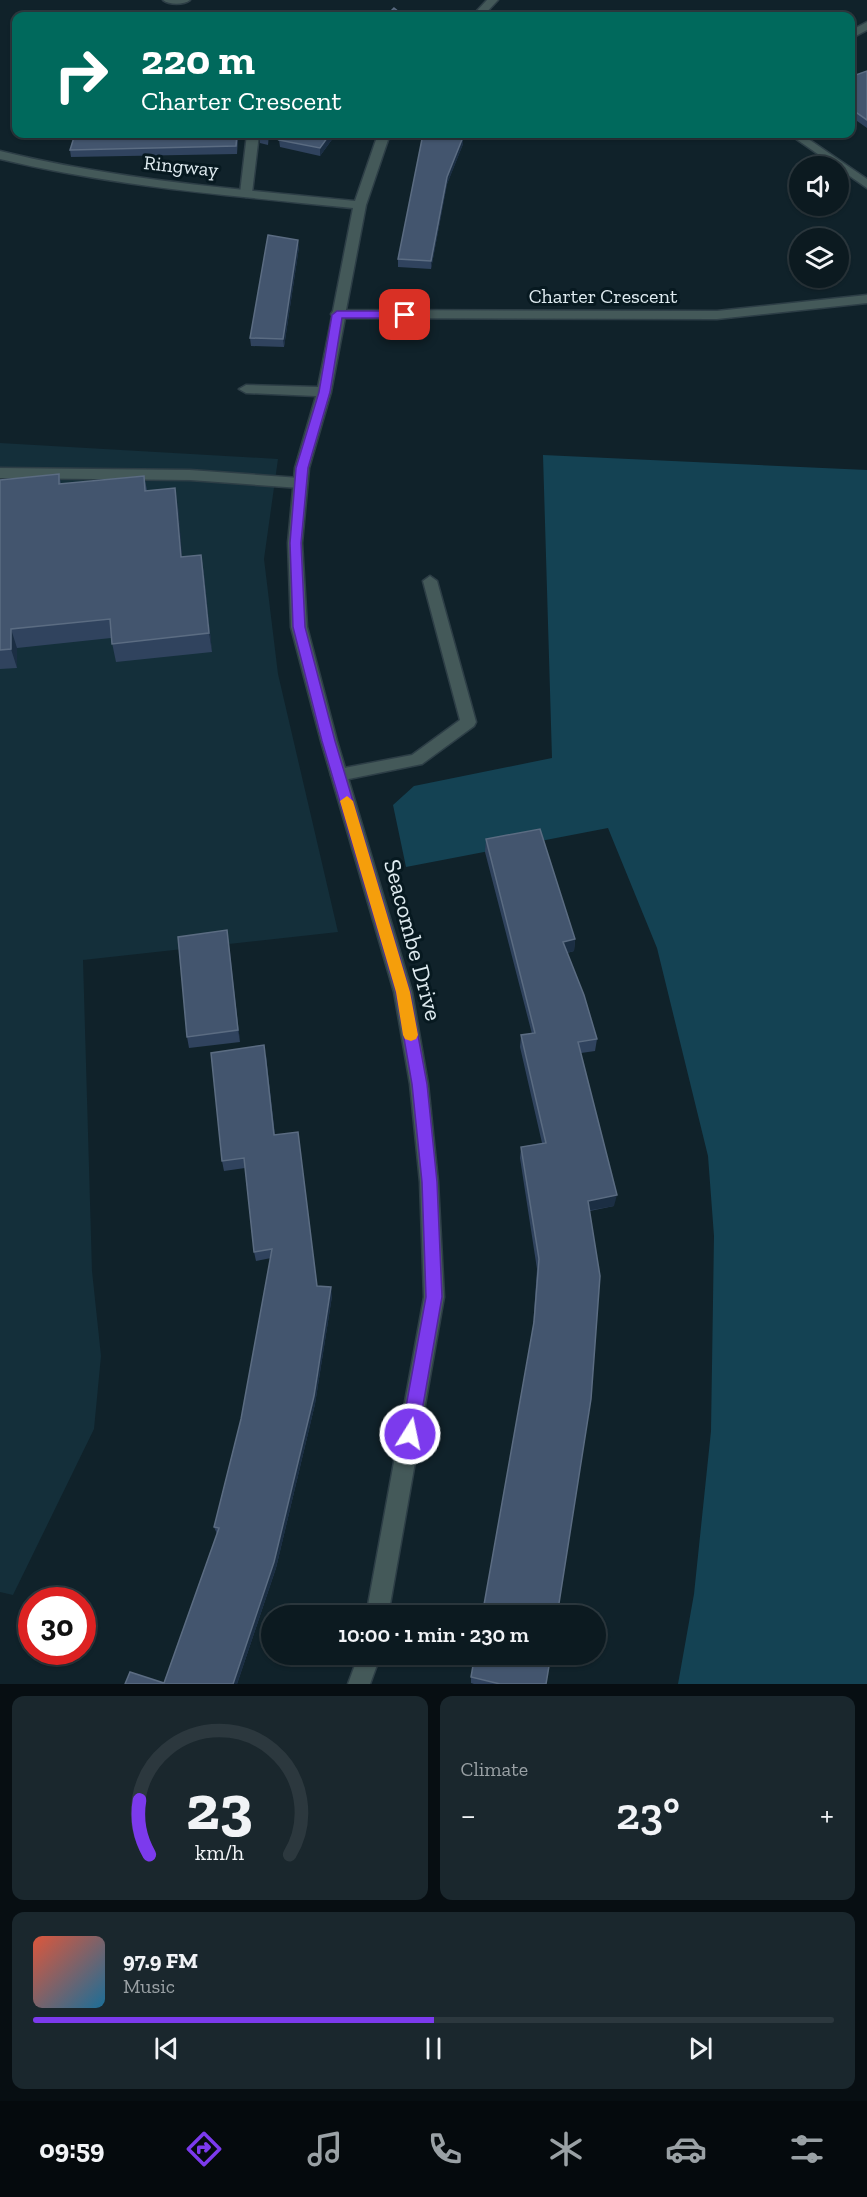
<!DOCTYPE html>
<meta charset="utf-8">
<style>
body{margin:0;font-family:"Zilla Slab",serif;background:#1a272d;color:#f1f3f6;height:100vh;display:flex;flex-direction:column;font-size:22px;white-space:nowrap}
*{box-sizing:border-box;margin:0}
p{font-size:20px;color:#9aa1a5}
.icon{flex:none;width:33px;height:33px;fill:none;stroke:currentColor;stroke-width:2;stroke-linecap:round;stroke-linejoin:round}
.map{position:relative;height:1684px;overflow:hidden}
.details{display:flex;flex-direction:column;gap:12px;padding:12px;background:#070e12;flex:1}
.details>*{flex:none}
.guide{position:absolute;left:12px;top:12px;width:843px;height:126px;border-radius:12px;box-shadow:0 2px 4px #0004,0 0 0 2px #2c383e;background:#00695c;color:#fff;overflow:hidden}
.buttons{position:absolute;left:789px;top:156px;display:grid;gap:12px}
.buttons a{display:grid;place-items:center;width:60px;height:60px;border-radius:50%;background:#0c1a20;box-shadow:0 2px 4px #0004,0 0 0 2px #2c383e;font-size:30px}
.speed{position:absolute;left:18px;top:1587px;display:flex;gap:12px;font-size:30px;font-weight:700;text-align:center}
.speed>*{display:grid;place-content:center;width:78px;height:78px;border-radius:50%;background:#0c1a20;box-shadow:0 2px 4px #0004,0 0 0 2px #2c383e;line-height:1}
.speed .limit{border:9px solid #d22;background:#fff;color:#111}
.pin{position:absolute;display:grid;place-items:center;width:51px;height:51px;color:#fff;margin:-26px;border-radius:12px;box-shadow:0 3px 9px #0006}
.me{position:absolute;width:66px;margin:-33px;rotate:10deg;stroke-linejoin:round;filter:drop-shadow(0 0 4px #0008)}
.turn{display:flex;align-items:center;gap:21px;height:126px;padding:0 30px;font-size:27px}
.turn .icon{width:78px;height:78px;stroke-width:2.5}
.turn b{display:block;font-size:42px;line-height:51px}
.big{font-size:45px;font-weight:600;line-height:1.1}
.details .widget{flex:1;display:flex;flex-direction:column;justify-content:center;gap:9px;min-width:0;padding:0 21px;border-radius:12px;background:#1a272d}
.details .dial{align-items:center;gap:0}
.dial svg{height:156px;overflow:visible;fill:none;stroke:#2c383e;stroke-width:7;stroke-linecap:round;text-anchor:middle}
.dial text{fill:#f1f3f6;stroke:none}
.song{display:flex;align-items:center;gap:18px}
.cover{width:72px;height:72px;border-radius:9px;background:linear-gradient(135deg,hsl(10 70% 55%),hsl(200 70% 35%))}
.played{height:6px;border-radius:3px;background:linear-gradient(90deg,#7c3aed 50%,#2c383e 50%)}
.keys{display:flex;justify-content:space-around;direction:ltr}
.heat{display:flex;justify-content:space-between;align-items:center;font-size:33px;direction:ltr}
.details .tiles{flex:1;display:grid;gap:12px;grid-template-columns:1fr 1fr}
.widget:last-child{grid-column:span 2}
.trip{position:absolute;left:261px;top:1605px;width:345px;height:60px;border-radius:30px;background:#0c1a20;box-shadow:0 2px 4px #0004,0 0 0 2px #2c383e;font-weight:600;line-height:60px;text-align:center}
.menu{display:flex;height:96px;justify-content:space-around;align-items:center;background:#050a0d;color:#9aa1a5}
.menu .icon{width:42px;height:42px}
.menu .on{color:#7c3aed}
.menu b{font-size:27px;color:#f1f3f6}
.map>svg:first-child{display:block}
.built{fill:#142f3a}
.green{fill:#144253}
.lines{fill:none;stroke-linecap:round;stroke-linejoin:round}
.service-casing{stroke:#2d3e46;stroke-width:3}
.minor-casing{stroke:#2d3e46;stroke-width:3}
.service{fill:#445959;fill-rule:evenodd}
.minor{fill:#445959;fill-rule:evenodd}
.wall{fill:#30435e}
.shaded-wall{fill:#1b2e43}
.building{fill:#43556e;stroke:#5b6c82;stroke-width:1.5}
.route{fill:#7c3aed;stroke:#51269a;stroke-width:1.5}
.slow{fill:#f59e0b}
.labels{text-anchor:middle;stroke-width:6;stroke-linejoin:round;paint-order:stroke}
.far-street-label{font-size:20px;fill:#dfebf0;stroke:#071920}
.street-label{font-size:24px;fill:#dfebf0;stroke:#071920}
</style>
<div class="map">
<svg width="867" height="1684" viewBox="0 0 867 1684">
<rect width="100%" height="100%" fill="#10222a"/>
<path class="built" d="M 0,443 L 278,459 L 264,559 L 278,674 L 338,932 L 83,960 L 92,1271 L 101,1356 L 94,1429 L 13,1595 L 0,1592 Z"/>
<path class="green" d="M 543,455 L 867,470 L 867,1684 L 678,1684 L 694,1594 L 711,1431 L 714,1236 L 708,1156 L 657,948 L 608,828 L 406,867 L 393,805 L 414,786 L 552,758 Z"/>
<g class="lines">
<g class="service-casing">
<path id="service" d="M 247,134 L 259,134 L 252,193 L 246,197 L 240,193 Z
M 0,468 L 190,470 L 300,478 L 307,483 L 300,488 L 190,480 L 0,478 Z
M 430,576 L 437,581 L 476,722 L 474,726 L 422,764 L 339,781 L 333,779 L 331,775 L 333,771 L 339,769 L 412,755 L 460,720 L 423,581 Z"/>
</g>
<g class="minor-casing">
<path id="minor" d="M 163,0 L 190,0 C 184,5 169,5 163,0 Z
M 487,0 L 498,0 L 483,16 L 472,16 Z
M 867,22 L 867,30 L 850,39 L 850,31 Z
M 378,134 L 390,134 L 366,205 L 346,310 L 717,311 L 867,295 L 867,303 L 717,319 L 345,318 L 331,392 L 309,468 L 302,543 L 307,627 L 337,741 L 412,992 L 428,1084 L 438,1182 L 444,1297 L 388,1616 L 366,1616 L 424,1297 L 420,1182 L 410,1084 L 394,992 L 321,741 L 291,627 L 288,543 L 295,468 L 316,396 L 246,393 L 239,389 L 246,385 L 318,387 L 332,316 L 331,314 L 333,311 L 353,208 C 235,196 116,187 0,159 L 0,151 C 117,180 236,189 355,201 Z
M 789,134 L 801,134 L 867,179 L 867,188 Z
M 359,1654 L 381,1654 L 370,1684 L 348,1684 Z"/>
</g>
<use href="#service" class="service"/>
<use href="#minor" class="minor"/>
</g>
<path class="wall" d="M 867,71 L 867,128 L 850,116 L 850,77 Z
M 75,134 L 246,134 L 244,140 L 238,138 L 237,154 L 71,157 L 70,150 Z
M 260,134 L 269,134 L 268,145 L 260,143 Z
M 336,134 L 320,156 L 280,147 L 279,140 Z
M 456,134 L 456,135 L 463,144 L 447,184 L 431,269 L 398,267 L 398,259 Z
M 299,247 L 284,347 L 251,346 L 250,338 Z
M 59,474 L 61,484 L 144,476 L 147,490 L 178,507 L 182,557 L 201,555 L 204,574 L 212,652 L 116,662 L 111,638 L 17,648 L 17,668 L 0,669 L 0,480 Z
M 486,839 L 575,939 L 574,951 L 567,953 L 597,1039 L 595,1051 L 581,1053 L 614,1206 L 590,1211 L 533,1327 L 537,1269 L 520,1158 L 521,1147 L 542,1143 L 520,1047 L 521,1035 L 532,1034 L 485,852 Z
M 227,930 L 240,1042 L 189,1048 L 187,1037 Z
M 266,1055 L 275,1135 L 317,1286 L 332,1296 L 315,1404 L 276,1568 L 237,1684 L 125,1684 L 164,1683 L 217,1534 L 214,1527 L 241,1419 L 271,1258 L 256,1261 L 254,1252 L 245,1168 L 224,1171 L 222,1161 Z
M 471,1677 L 546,1684 L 474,1684 L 471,1683 Z"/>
<path class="shaded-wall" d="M 330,134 L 336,134 L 320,156 L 320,148 Z
M 463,137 L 463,144 L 447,184 L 431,269 L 431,261 L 447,177 Z
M 298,240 L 299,247 L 284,347 L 283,339 Z
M 175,488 L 178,507 L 184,576 L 181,557 Z
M 201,555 L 204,574 L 212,652 L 209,633 Z
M 11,629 L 17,648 L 17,668 L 11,649 Z
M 227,930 L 229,943 L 240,1042 L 238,1030 Z
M 575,939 L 574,951 L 562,954 L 563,942 Z
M 617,1195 L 614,1206 L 586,1211 L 588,1201 Z
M 331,1287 L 332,1296 L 315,1404 L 276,1568 L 237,1684 L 233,1684 Z"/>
<path class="building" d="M 394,8 L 404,16 L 386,16 Z
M 156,14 L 276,14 L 276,16 L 156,16 Z
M 867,71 L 867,120 L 850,108 L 850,77 Z
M 75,134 L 237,134 L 236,146 L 70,150 Z
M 260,134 L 268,134 L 268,137 L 260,136 Z
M 284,134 L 330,134 L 320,148 L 279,140 Z
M 423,134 L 455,134 L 455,135 L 463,137 L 447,177 L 431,261 L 398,259 Z
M 268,235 L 298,240 L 283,339 L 250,338 Z
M 59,474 L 59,484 L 144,476 L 145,491 L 175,488 L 181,557 L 201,555 L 209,633 L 112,644 L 110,619 L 11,629 L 11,649 L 0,650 L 0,480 Z
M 540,829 L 575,939 L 563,942 L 584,995 L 597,1039 L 578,1042 L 617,1195 L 588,1201 L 600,1276 L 591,1399 L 557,1616 L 482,1616 L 534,1322 L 539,1259 L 521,1147 L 546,1143 L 521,1035 L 535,1033 L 486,839 Z
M 227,930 L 238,1030 L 187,1037 L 178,937 Z
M 264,1045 L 274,1135 L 298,1132 L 317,1286 L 331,1287 L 314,1396 L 274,1562 L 233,1684 L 125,1684 L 130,1672 L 164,1683 L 219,1528 L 214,1527 L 241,1419 L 272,1249 L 254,1252 L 244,1158 L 222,1161 L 211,1053 Z
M 475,1654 L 551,1654 L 546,1684 L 500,1684 L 471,1677 Z"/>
<path class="route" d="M 337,311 L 405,311 L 410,315 L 405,318 L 342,318 L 330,392 L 308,468 L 301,543 L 305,627 L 335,741 L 410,992 L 427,1084 L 437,1182 L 442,1297 L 418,1434 L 416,1440 L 410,1442 L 404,1440 L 401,1434 L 426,1297 L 422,1182 L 412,1084 L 396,992 L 322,741 L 293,627 L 290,543 L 296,468 L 319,392 L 332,315 Z"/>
<path class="slow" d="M 347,796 L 353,801 L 410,992 L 418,1035 L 416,1039 L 411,1041 L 405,1039 L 403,1035 L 396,992 L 340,801 Z"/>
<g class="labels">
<g class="far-street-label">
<text transform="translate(181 166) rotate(6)" y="7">Ringway</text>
<text x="603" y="303">Charter Crescent</text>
</g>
<g class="street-label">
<text transform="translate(413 940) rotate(75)" y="8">Seacombe Drive</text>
</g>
</g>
</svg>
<div class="buttons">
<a><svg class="icon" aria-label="sound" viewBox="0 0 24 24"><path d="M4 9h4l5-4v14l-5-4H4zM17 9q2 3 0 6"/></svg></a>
<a><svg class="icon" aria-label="layers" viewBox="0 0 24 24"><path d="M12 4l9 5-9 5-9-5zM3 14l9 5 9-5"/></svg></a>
</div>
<div class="speed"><div class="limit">30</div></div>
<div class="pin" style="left:405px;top:315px;background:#d93025"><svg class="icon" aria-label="arrive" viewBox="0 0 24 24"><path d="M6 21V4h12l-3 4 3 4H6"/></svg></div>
<svg class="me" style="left:410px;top:1434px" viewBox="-20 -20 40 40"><circle r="17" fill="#7c3aed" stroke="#fff" stroke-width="3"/><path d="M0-11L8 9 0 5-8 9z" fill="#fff"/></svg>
<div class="trip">10:00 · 1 min · 230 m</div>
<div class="guide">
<div class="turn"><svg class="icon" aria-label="right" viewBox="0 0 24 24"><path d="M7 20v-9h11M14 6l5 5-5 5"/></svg><div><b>220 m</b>Charter Crescent</div></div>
</div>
</div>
<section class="details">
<div class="tiles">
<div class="widget dial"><svg viewBox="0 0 100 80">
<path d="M14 69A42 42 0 1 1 86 69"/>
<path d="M14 69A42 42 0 0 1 9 41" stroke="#7c3aed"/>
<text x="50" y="56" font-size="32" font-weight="700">23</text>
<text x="50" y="72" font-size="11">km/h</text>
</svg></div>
<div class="widget"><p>Climate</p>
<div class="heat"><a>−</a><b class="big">23°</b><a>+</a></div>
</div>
<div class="widget">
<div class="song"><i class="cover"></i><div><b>97.9 FM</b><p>Music</p></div></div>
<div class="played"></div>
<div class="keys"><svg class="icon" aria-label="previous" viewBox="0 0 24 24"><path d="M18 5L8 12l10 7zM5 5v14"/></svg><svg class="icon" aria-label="pause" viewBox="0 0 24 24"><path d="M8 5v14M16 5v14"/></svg><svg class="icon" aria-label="next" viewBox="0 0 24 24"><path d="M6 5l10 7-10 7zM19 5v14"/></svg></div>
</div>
</div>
</section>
<nav class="menu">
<b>09:59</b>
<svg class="icon on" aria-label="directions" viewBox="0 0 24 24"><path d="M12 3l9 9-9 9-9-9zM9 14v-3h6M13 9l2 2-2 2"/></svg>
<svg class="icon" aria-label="music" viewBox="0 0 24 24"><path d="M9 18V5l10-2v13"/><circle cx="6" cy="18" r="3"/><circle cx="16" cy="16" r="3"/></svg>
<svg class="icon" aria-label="phone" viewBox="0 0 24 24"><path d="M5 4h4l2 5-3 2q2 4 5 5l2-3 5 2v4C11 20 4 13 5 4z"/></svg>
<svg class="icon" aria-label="climate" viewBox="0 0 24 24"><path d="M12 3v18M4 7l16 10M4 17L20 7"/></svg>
<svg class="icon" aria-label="car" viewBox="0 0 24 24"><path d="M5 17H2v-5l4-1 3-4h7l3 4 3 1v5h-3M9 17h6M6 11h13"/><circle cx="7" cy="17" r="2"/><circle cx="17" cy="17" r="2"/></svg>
<svg class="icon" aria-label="filters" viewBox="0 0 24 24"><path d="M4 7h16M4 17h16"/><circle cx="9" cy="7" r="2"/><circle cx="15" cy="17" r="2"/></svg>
</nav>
